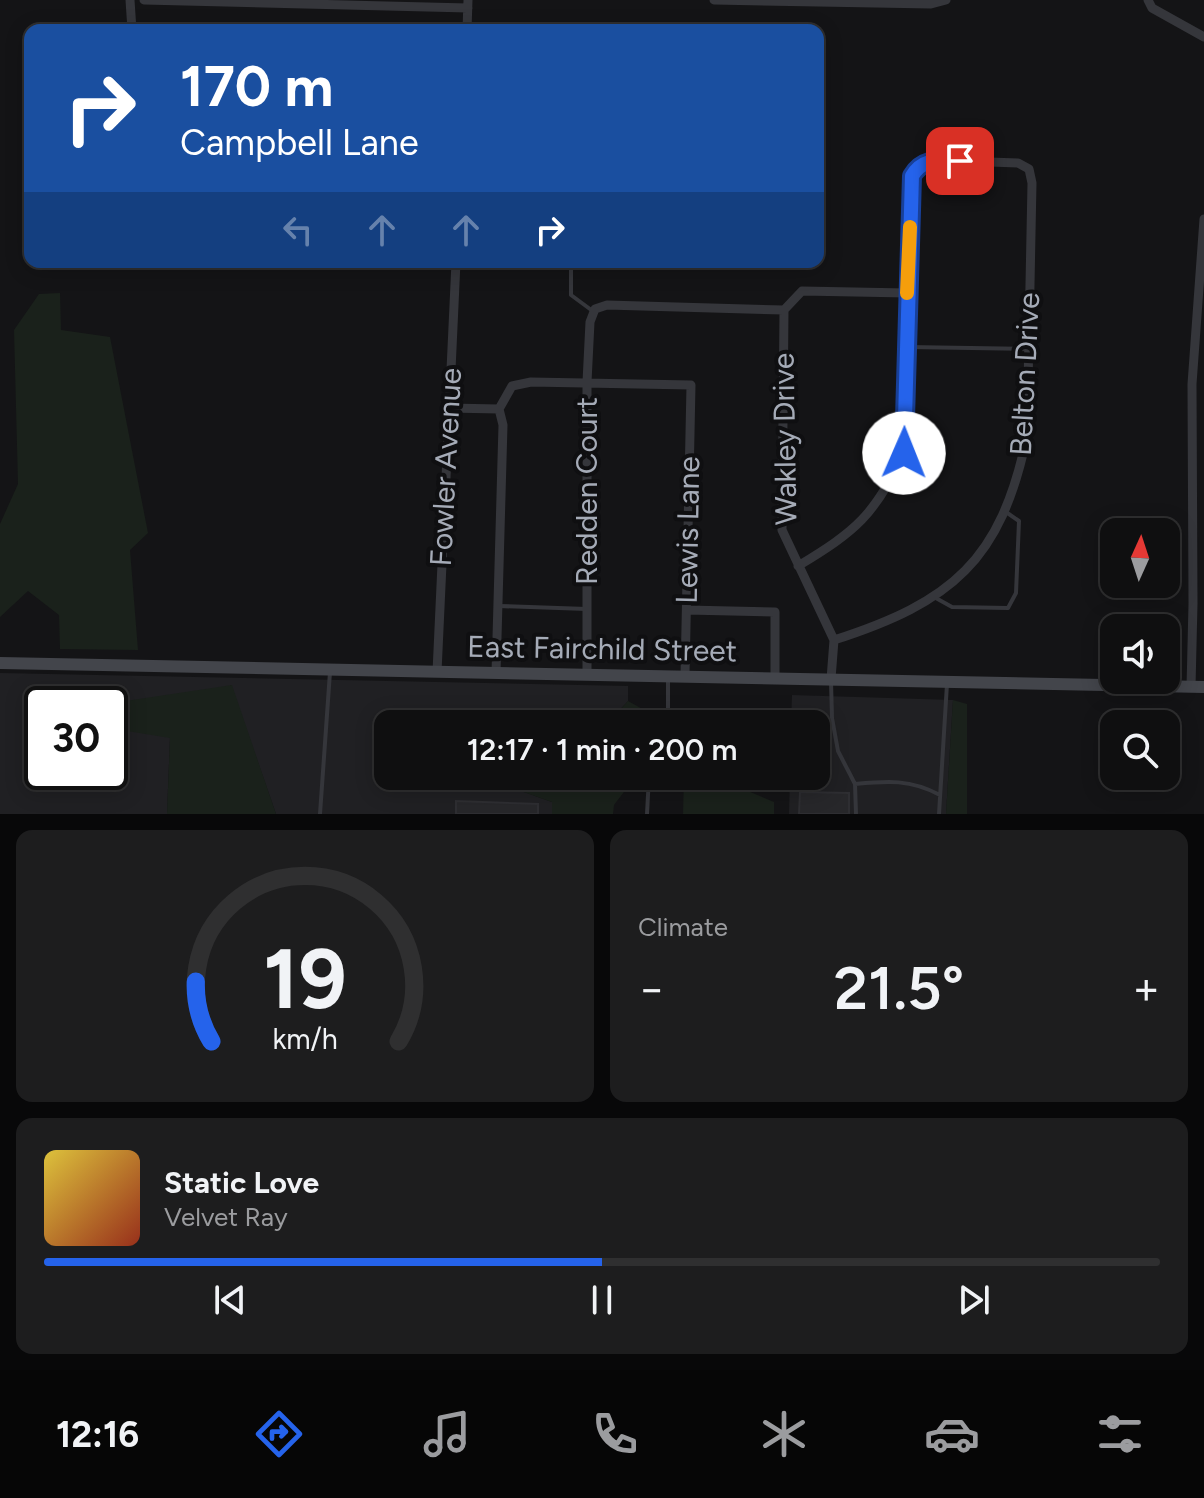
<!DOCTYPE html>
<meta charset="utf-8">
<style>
body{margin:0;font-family:Figtree,sans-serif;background:#1d1d1e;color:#f1f3f6;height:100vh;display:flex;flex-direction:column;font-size:30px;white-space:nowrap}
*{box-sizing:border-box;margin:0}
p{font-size:26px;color:#9b9c9f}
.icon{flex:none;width:44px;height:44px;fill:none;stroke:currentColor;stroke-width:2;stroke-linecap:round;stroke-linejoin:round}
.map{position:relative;height:814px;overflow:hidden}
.side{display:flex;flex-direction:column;gap:16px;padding:16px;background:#080809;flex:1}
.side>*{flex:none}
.guide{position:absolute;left:24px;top:24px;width:800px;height:244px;border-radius:16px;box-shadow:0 4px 20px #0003,0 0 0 2px #2f2f30;background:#1a4fa0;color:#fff;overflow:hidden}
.needle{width:52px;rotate:3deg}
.controls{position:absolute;left:1100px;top:518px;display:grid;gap:16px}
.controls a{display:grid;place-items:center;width:80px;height:80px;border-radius:16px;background:#0f0f10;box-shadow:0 4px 20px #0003,0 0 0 2px #2f2f30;font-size:40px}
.speed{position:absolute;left:24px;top:686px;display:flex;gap:16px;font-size:40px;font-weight:700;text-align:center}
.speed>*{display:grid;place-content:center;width:104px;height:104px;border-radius:50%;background:#0f0f10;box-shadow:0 4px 20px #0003,0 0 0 2px #2f2f30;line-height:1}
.speed .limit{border:4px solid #111;border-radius:12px;background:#fff;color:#111}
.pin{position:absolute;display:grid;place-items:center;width:68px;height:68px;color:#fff;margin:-34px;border-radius:16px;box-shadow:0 4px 12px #0006}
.me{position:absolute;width:88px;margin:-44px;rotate:1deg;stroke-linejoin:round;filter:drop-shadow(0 0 6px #0008)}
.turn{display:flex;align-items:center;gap:28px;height:168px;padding:0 24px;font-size:36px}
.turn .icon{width:104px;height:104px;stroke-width:2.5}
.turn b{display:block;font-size:56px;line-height:68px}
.lanes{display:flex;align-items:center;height:76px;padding:0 24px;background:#0003;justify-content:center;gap:40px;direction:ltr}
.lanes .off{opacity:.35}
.big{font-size:60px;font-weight:600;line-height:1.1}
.side .widget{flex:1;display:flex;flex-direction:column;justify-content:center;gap:12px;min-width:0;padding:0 28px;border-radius:16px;background:#1d1d1e}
.side .dial{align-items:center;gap:0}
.dial svg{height:208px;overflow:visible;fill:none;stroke:#2f2f30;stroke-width:7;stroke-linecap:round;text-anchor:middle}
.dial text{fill:#f1f3f6;stroke:none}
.song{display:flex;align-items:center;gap:24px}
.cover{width:96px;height:96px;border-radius:12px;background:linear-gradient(135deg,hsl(50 70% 55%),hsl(10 70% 35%))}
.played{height:8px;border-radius:4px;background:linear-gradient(90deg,#2563eb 50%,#2f2f30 50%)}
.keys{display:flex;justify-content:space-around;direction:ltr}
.heat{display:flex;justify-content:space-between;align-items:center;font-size:44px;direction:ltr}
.side .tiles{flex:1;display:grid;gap:16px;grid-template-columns:1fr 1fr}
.widget:last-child{grid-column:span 2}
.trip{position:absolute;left:374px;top:710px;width:456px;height:80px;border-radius:16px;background:#0f0f10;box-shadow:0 4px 20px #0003,0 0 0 2px #2f2f30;font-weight:600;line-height:80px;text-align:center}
.tabs{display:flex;height:128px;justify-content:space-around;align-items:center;background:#060606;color:#9b9c9f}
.tabs .icon{width:56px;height:56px}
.tabs .selected{color:#2563eb}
.tabs b{font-size:36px;color:#f1f3f6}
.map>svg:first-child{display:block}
.built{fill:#202023;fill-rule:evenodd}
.green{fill:#1a211b}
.building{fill:#27272a;stroke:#2e2e32;stroke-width:2}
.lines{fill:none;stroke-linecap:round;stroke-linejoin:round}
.lane{stroke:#35363b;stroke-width:4}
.street{stroke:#35363b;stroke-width:9}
.secondary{stroke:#43454b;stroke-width:12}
.route-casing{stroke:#184099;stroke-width:20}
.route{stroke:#2563eb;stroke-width:14}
.slow{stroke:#f59e0b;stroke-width:14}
.labels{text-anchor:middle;stroke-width:8;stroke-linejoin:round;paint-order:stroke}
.street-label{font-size:30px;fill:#a5abb7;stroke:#0f0f11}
</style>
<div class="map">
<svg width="1204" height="814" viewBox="0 0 1204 814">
<rect width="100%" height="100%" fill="#141416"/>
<path class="built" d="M 0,673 L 628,686 L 628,701 L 607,724 L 388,724 L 388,776 L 500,776 L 499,783 L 552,802 L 552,814 L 276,814 L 231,685 L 170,738 L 167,814 L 0,814 ZM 42,704 L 110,704 L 110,772 L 42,772 Z
M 792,695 L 953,700 L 946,814 L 789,814 L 790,776 L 816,776 L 816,724 L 791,724 Z"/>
<path class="green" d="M 60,293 L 61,330 L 110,337 L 148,533 L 130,550 L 138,650 L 60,649 L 59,615 L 28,591 L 0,617 L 0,524 L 18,484 L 14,330 L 39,294 Z
M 232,685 L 276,814 L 167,814 L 170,738 L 121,730 L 119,702 Z
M 953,700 L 967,704 L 967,814 L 946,814 Z
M 628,701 L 657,717 L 657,724 L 607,724 Z
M 500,776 L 636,776 L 614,805 L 613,814 L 552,814 L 552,802 L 498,783 Z
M 684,776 L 712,776 L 774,802 L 774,814 L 683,814 Z"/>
<path class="building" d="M 800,792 L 849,793 L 849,814 L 799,814 Z
M 456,801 L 538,804 L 538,814 L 456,814 Z"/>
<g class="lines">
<path class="lane" d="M 571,262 L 571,295 L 594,312
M 908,347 L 1028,349
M 934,597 L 952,607 L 1008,608 L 1016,593 L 1019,521 L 1006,512
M 499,606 L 587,609
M 831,681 L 832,718 L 838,751 L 855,784 L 856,814
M 668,724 L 668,678
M 855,784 C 888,781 910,779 940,795
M 320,814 L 330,672
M 647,814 L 649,776
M 939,814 L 947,684"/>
<path class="street" d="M 130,0 L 132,30
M 144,0 L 468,8
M 714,0 L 931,4 L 946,0
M 1148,0 L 1152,8 L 1204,37
M 467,30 L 468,0
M 449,408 L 499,409 L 512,386 L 531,382 L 691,385 L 685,675
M 798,566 C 856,531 875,515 904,453 L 912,176 L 918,166 L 932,160 L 1018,163 L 1029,169 L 1032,183 L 1027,436 C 1001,561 952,602 834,640
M 687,610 L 775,612 L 775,678
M 437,672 L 456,262
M 496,673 L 503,425 L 499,409
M 587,674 L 587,382 L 590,322 L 595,309 L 607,305 L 784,310
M 831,679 L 834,640 L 782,530 L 784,310 L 802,291 L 907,293
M 1191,687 L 1193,604 L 1192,384 L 1204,219"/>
<path class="secondary" d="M 0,663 L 1204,687"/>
</g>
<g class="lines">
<g class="route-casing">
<path id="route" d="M 904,453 L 912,176 C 923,157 940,161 960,161"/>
</g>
<use href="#route" class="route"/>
<path class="slow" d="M 907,293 L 910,227"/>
</g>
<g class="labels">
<g class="street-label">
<text transform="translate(1025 374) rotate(-87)" y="10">Belton Drive</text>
<text transform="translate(785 439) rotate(-91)" y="10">Wakley Drive</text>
<text transform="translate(446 467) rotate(-87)" y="10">Fowler Avenue</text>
<text transform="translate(587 491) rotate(-90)" y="10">Redden Court</text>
<text transform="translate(688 530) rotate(-89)" y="10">Lewis Lane</text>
<text transform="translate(602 649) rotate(1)" y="10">East Fairchild Street</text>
</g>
</g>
</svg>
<div class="controls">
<a><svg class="needle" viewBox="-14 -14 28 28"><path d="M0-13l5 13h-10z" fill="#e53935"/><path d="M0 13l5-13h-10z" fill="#9b9c9f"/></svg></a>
<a><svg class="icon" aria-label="sound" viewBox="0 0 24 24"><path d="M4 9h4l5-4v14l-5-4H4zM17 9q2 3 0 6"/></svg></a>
<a><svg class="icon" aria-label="search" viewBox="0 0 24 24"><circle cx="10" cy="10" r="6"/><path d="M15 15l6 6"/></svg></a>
</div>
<div class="speed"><div class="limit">30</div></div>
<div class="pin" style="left:960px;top:161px;background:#d93025"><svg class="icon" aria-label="arrive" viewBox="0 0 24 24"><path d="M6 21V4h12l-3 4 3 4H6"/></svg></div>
<svg class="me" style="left:904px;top:453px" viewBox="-20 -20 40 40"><circle r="19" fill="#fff"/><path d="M0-13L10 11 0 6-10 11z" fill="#2563eb"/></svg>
<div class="trip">12:17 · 1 min · 200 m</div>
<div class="guide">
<div class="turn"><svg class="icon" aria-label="right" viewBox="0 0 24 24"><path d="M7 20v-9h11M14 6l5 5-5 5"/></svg><div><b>170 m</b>Campbell Lane</div></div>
<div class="lanes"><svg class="icon off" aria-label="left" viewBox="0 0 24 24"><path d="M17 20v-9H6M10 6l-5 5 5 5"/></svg><svg class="icon off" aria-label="ahead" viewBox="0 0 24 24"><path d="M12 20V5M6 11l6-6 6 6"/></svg><svg class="icon off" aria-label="ahead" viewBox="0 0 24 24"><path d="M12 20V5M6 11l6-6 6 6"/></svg><svg class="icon" aria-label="right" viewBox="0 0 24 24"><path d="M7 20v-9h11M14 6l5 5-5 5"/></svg></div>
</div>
</div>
<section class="side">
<div class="tiles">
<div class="widget dial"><svg viewBox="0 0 100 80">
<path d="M14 69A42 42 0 1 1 86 69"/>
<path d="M14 69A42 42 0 0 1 8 46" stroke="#2563eb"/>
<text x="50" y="56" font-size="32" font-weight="700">19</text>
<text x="50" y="72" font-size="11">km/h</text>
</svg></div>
<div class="widget"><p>Climate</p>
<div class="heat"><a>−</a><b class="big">21.5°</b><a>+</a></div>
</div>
<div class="widget">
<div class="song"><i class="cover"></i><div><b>Static Love</b><p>Velvet Ray</p></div></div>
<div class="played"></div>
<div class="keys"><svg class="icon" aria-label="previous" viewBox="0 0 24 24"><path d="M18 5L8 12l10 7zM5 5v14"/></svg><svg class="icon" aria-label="pause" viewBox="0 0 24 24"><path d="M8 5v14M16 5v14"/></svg><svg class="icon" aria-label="next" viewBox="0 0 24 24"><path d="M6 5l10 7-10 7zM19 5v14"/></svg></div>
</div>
</div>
</section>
<nav class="tabs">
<b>12:16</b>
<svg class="icon selected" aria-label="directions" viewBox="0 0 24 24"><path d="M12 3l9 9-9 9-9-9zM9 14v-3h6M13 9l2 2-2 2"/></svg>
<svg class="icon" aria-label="music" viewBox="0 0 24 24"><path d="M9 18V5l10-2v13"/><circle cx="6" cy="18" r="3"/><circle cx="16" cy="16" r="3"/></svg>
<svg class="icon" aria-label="phone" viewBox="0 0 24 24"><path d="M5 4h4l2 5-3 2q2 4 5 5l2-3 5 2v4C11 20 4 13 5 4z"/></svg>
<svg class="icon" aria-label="climate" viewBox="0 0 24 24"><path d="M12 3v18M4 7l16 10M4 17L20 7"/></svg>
<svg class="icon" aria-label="car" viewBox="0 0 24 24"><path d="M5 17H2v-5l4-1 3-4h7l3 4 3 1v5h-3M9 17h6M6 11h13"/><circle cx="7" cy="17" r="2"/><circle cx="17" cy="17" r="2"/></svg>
<svg class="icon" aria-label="filters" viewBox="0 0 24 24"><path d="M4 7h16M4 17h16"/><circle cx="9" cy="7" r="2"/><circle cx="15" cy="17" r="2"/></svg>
</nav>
